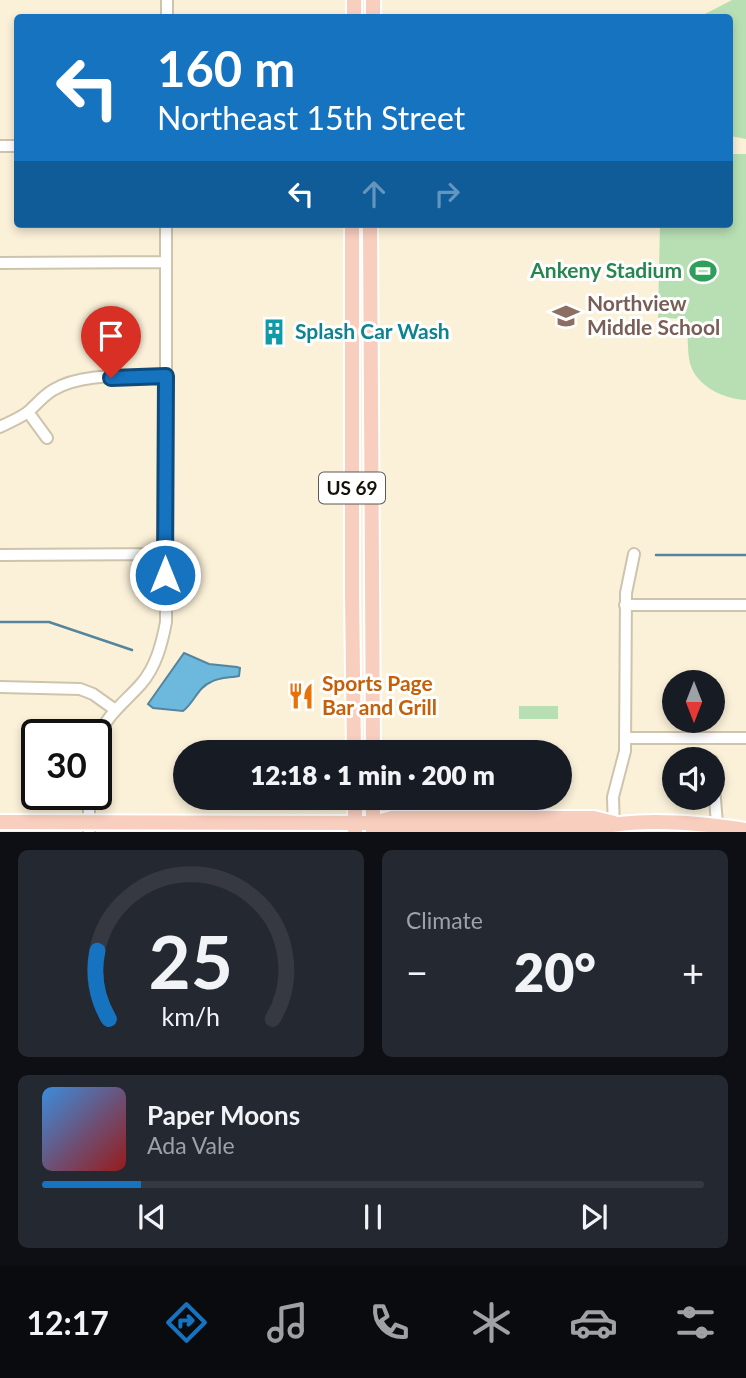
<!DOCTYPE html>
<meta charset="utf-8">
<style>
body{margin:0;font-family:Lato,sans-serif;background:#242831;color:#f1f3f6;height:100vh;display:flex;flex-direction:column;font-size:26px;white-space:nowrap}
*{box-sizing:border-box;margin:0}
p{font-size:23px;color:#9ea1a6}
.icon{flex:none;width:38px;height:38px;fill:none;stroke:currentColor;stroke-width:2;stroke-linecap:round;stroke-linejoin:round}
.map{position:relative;height:832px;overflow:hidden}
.side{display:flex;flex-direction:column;gap:18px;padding:18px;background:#0d0f14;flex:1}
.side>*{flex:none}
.top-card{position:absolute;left:14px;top:14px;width:719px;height:214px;border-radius:7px;box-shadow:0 4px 10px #0003;background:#1573c0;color:#fff;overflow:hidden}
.needle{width:46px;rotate:180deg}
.tools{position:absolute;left:662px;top:670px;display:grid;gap:14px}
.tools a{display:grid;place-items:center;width:63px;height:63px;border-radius:50%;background:#171b24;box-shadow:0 4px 10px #0003;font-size:35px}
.speed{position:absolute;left:21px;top:719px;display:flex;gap:14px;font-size:35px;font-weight:700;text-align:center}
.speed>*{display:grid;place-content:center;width:91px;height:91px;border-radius:50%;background:#171b24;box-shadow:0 4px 10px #0003;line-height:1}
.speed .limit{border:4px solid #111;border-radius:10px;background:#fff;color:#111}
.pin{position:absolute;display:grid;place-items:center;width:60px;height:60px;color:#fff;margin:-72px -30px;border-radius:50% 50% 50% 0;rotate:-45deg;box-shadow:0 0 7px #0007}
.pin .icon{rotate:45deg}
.me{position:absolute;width:77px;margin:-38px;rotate:0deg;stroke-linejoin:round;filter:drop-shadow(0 0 5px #0008)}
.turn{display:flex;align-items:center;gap:24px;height:147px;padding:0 28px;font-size:32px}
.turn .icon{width:91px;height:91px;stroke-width:2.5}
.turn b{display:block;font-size:49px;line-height:60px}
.lanes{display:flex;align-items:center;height:66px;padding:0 28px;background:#0003;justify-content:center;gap:35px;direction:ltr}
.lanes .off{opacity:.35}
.big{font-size:52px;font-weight:800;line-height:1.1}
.side .card{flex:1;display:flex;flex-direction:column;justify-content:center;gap:10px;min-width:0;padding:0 24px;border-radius:10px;background:#242831}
.side .dial{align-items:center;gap:0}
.dial svg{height:182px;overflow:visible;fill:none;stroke:#363941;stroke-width:7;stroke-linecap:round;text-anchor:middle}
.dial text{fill:#f1f3f6;stroke:none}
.song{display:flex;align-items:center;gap:21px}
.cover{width:84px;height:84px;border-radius:10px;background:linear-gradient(135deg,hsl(210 70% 55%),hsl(0 70% 35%))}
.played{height:7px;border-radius:4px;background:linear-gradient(90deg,#1573c0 15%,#363941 15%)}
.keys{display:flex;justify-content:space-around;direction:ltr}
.heat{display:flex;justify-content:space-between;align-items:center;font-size:38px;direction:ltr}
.side .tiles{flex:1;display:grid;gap:18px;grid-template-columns:1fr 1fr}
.card:last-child{grid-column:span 2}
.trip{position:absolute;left:173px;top:740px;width:399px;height:70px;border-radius:35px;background:#171b24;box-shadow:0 4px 10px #0003;font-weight:800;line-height:70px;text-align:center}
.tab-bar{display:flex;height:112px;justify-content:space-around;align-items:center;background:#090b0e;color:#9ea1a6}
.tab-bar .icon{width:49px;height:49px}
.tab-bar .on{color:#1573c0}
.tab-bar b{font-size:32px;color:#f1f3f6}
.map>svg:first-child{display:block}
.green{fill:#b8dfb3}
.water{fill:#6db8dd;stroke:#53869e;stroke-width:2}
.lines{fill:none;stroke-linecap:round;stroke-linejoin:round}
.stream{stroke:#53869e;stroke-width:2.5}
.minor-casing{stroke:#cec4ad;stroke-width:14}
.major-casing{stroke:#fff;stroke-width:18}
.minor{stroke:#fff;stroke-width:10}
.major{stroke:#f8cebe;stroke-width:14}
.route-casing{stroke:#0e4b7d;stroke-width:18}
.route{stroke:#1573c0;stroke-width:12}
.labels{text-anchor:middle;stroke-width:6;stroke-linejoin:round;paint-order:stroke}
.shield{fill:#fff;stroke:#5b5954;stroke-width:2}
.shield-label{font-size:19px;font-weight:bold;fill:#15120a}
.leisure-label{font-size:21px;font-weight:bold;fill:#27864d;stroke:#fff;text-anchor:end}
.education-label{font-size:21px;font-weight:bold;fill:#785e54;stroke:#fff;text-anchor:start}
.culture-label{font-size:21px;font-weight:bold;fill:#0d838f;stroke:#fff;text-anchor:start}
.food-label{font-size:21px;font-weight:bold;fill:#c56008;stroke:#fff;text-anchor:start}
</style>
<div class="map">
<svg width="746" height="832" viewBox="0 0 746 832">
<rect width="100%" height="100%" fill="#fbf1d9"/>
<path class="green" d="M 732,0 L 746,0 L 746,139 L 730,136 L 730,18 L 699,17 Z
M 730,154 L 746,154 L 746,400 C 722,399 692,384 689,358 C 687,345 688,332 688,319 L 658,318 L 660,224 L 730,224 Z
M 519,706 L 558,706 L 558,719 L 519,719 Z"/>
<path class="water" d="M 184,653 L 209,664 L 237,667 L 240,668 L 239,676 C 230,678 220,677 211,682 C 198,687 194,703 183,711 L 153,708 L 148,704 Z"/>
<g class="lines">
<path class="stream" d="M 656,555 L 746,555
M 0,622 L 49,622 L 132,650"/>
<g class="minor-casing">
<path id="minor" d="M 167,0 L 167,18
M 0,146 L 18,146
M 0,263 L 166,262
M 28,412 L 47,438
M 0,427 C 9,422 21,418 29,411 C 37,404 43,396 53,390 C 85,371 130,378 166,376
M 0,555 L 165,554
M 625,605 L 746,605
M 0,687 L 80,689 L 93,694 L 114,709
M 626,738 L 746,738
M 96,741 C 107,714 123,704 141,684 C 156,667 162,643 166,622 L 166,224
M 712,761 L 717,824
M 89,794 L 89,832
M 614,829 L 613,797 L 625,751 L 626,593 L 634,554"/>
</g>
<g class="major-casing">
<path id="major" d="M 373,0 L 373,18
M 354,18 L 354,0
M 352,224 L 352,594 L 354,752
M 370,224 L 373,752
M 373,798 L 373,831
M 0,822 L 373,823 L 392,818 L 594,818 L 614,823
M 373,823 L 392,830 L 594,829 C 637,817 701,823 746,830
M 355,831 L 355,798"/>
</g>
<use href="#minor" class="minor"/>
<use href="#major" class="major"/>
</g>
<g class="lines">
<g class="route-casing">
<path id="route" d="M 111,378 L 166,376 L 165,575"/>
</g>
<use href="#route" class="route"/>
</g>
<defs>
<g id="stadium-bare" transform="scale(2.1)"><path d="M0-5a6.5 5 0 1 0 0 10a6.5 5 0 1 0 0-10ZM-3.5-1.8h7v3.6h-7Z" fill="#2e9e5b" stroke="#fff" stroke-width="2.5" paint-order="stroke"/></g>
<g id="school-bare" transform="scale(2.1)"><path d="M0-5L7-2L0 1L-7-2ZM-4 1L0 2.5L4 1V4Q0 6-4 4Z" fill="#8d6e63" stroke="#fff" stroke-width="2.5" paint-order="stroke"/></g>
<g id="building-bare" transform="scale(2.1)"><path d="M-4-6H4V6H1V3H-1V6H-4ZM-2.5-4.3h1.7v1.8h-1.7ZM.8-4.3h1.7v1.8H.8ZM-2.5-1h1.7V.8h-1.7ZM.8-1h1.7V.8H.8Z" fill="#0f9aa8" stroke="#fff" stroke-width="2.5" paint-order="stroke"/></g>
<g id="restaurant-bare" transform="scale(2.1)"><path d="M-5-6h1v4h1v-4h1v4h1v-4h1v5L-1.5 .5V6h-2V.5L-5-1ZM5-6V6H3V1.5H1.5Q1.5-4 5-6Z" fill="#e8710a" stroke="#fff" stroke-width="2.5" paint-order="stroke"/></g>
</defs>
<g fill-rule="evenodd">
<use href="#stadium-bare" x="703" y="271"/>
<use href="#school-bare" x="566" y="316"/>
<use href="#building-bare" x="274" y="332"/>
<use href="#restaurant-bare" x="301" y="696"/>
</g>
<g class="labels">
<rect class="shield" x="319" y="472.5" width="66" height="31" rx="5"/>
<g class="shield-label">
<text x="352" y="495">US 69</text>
</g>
<g class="leisure-label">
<text x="682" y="278">Ankeny Stadium</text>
</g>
<g class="education-label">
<text x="587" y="311">Northview<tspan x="587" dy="24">Middle School</tspan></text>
</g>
<g class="culture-label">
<text x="295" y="339">Splash Car Wash</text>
</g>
<g class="food-label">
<text x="322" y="691">Sports Page<tspan x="322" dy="24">Bar and Grill</tspan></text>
</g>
</g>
</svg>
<div class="tools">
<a><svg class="needle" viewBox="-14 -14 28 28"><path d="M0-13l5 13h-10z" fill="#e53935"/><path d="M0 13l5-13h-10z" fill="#9ea1a6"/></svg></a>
<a><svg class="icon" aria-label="sound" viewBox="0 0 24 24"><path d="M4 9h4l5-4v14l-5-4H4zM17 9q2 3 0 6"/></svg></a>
</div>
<div class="speed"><div class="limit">30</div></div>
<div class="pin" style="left:111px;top:378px;background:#d93025"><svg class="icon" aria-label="arrive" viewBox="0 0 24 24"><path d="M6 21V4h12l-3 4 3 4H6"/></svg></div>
<svg class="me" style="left:165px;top:575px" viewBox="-20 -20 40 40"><circle r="17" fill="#1573c0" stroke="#fff" stroke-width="3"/><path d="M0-11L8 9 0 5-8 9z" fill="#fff"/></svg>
<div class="trip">12:18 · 1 min · 200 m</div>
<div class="top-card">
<div class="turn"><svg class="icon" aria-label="left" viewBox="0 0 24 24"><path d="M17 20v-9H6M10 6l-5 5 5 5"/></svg><div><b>160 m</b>Northeast 15th Street</div></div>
<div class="lanes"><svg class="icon" aria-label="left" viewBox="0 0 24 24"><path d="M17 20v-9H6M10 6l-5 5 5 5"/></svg><svg class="icon off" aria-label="ahead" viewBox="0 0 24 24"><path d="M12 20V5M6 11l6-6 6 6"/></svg><svg class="icon off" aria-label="right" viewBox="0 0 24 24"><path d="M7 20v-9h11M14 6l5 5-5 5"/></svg></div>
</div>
</div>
<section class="side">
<div class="tiles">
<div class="card dial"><svg viewBox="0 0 100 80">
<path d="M14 69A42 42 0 1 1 86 69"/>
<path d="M14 69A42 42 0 0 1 9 39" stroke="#1573c0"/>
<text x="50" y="56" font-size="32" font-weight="700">25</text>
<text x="50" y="72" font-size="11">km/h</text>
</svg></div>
<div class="card"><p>Climate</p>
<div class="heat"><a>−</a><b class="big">20°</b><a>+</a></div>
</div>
<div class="card">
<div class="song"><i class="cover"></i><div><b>Paper Moons</b><p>Ada Vale</p></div></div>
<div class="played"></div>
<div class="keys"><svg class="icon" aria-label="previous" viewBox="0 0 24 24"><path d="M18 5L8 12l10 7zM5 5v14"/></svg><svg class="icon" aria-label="pause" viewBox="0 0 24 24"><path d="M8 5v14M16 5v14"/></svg><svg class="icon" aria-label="next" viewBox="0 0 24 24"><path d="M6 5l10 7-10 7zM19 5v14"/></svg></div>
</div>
</div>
</section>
<nav class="tab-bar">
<b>12:17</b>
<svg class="icon on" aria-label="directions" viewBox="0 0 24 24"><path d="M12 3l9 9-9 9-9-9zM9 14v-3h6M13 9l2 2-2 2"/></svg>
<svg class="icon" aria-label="music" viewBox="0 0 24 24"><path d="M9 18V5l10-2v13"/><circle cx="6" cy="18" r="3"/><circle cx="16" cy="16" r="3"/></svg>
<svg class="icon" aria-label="phone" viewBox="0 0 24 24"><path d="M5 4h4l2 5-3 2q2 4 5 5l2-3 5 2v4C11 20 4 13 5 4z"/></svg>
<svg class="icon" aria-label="climate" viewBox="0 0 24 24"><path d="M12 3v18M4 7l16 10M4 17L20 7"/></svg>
<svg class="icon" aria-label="car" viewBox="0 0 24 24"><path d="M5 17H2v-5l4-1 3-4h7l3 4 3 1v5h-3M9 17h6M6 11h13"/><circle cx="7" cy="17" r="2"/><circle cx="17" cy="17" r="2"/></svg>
<svg class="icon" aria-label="filters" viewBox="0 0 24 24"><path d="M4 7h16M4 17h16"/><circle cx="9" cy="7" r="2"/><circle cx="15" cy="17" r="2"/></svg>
</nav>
